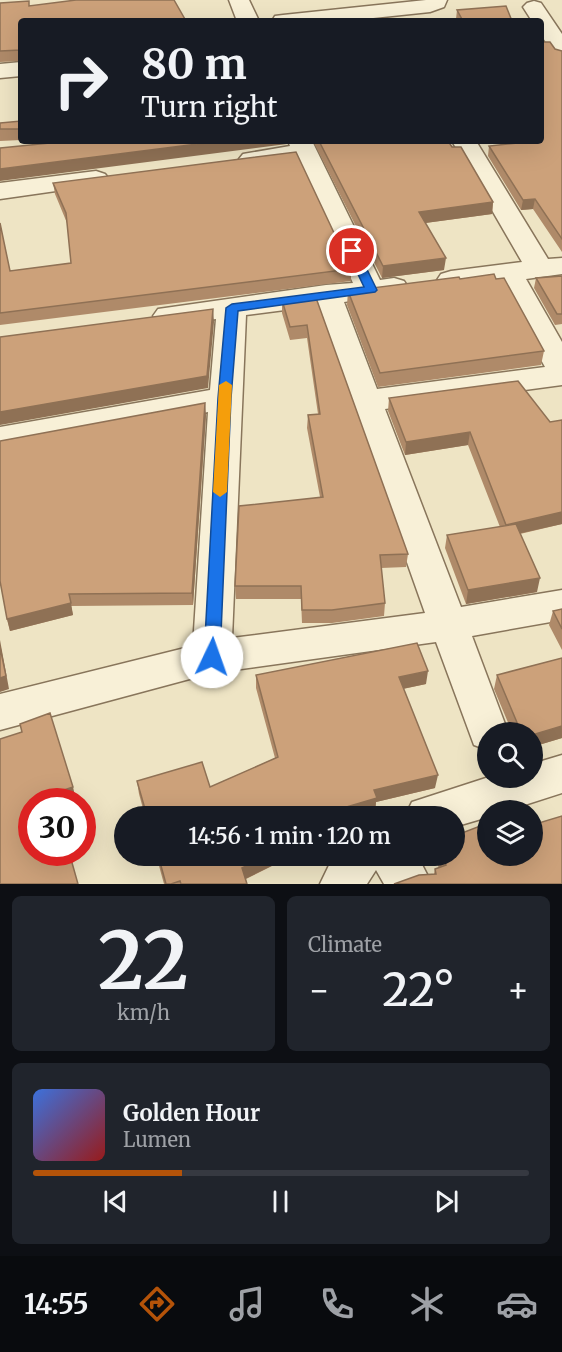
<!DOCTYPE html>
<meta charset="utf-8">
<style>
body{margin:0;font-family:Merriweather,serif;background:#20242c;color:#f1f3f6;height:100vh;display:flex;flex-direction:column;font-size:22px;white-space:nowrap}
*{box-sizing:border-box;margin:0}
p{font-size:20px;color:#9ea1a6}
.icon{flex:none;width:33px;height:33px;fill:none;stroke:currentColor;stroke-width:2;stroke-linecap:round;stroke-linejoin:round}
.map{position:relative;height:884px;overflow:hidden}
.side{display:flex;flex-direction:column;gap:12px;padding:12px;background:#0d0f14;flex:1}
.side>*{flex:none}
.hud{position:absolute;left:18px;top:18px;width:526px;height:126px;border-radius:6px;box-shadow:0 6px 24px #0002;background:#171b24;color:#f1f3f6;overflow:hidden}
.fabs{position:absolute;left:477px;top:722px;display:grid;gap:12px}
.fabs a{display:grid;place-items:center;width:66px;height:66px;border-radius:50%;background:#171b24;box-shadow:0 6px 24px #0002;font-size:30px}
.speed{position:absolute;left:18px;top:788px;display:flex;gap:12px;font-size:30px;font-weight:700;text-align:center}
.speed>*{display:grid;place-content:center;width:78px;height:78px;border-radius:50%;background:#171b24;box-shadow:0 6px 24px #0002;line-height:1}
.speed .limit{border:9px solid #d22;background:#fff;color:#111}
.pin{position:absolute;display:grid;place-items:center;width:51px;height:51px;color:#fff;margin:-26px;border:3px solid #fff;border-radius:50%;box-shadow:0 2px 6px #0007}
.me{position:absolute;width:66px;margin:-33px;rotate:3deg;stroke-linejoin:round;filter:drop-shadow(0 0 4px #0008)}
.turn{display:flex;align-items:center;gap:21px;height:126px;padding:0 24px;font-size:27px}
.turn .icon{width:78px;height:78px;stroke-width:2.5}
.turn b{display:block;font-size:42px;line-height:51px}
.big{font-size:45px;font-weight:600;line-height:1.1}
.side .tile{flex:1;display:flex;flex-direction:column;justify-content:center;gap:9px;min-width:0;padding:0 21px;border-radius:9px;background:#20242c}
.side .dial{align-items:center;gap:0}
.dial b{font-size:78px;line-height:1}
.song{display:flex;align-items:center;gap:18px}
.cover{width:72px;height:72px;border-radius:9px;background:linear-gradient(135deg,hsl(220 70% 55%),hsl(0 70% 35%))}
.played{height:6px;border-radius:3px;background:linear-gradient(90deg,#b45309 30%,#363941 30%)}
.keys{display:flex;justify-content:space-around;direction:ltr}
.heat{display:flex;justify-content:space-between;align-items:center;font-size:33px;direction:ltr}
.side .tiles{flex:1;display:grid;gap:12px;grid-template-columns:1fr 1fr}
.tile:last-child{grid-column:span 2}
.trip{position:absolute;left:114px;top:806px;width:351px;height:60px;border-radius:30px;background:#171b24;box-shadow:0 6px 24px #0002;font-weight:600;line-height:60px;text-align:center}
.tabs{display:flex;height:96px;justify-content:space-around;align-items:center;background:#090b0e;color:#9ea1a6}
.tabs .icon{width:42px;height:42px}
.tabs .active{color:#b45309}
.tabs b{font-size:27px;color:#f1f3f6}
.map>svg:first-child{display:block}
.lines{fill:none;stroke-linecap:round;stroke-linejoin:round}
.street-casing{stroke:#88755b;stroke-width:3}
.street{fill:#f8f0d7;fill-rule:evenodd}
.wall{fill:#af8a69}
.shaded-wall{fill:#8f7155}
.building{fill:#cca17a;stroke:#8f7155;stroke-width:1.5}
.route{fill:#1a73e8;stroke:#114b97;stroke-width:1.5}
.slow{fill:#f59e0b}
</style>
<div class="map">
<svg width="562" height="884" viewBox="0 0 562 884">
<rect width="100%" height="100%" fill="#eee4c4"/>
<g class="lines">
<g class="street-casing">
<path id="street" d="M 229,0 L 249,0 L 259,21 L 237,21 Z
M 426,0 L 447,0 L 444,7 L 430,12 L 345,21 L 272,21 L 275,16 L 283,15 Z
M 534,1 L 541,3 L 562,34 L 562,58 L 554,56 L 542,36 L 542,21 L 532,21 L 523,7 L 527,3 Z
M 21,62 L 21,76 L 0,78 L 0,64 Z
M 288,141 L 312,141 L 380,280 L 394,278 L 404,281 L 408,287 L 404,293 L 344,302 L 377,389 L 545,367 L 499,283 L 451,289 L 441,286 L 437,280 L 441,274 L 451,271 L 522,262 L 452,141 L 476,141 L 548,259 L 562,258 L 562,274 L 526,279 L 562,342 L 562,385 L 385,409 L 461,607 L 562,590 L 562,620 L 472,636 L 508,732 L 488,732 L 488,750 L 474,745 L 436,642 L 212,673 L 0,730 L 0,694 L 193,646 L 208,412 L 0,451 L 0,427 L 210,390 L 216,319 L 168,325 L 158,323 L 153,316 L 158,309 L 326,285 L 353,283 L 297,161 L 252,167 L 243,164 L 239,159 L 243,154 L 290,146 ZM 316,306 L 425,613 L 232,638 L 246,315 Z
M 96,171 L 105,174 L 109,179 L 105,184 L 0,199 L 0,183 Z
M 562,755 L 562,793 L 509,810 L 488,810 L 488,817 L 454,827 L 454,816 L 405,816 L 412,802 L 489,777 L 532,777 L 532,764 Z
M 334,855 L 417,855 L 432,884 L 384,884 L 376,870 L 367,884 L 320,884 Z"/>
</g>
<use href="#street" class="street"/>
</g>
<path class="wall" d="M 0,3 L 30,6 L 21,21 L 21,61 L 0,62 Z
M 457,10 L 512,21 L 457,21 L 456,19 Z
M 544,42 L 555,49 L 562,51 L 562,252 L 533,209 L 521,210 L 488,156 L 489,146 L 522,143 L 521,141 L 542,141 Z
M 21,121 L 21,140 L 0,141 L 0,123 Z
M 313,141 L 448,141 L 493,202 L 492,214 L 425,223 L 444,270 L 382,278 Z
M 53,183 L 351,269 L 351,281 L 0,325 L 0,223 L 10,271 L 71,263 L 67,223 L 55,194 Z
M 562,276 L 562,324 L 555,325 L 534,288 L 536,278 Z
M 460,279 L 544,351 L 541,365 L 378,387 L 347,305 L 348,291 Z
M 315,295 L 408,554 L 406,567 L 381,568 L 385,603 L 384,616 L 332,623 L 302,623 L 301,599 L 236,599 L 235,586 L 320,497 L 307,428 L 308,415 L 318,414 L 307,338 L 290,340 L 282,313 L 282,300 Z
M 389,398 L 550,422 L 562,524 L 520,534 L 537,592 L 466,604 L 445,548 L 447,535 L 500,527 L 468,445 L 405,455 L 388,411 Z
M 206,415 L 193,605 L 71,606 L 73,615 L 10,631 L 7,619 Z
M 562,609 L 562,650 L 549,625 L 553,611 Z
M 562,658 L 562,738 L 532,747 L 532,732 L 512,732 L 494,689 L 497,675 Z
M 256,675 L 426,684 L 403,689 L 435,788 L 376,802 L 375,811 L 358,816 L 145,816 L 139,794 L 137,781 L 210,787 L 275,758 L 256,688 Z
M 156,855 L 294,855 L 246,879 L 247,884 L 164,884 Z
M 433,855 L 454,855 L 562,884 L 434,874 L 435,869 L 439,868 Z"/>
<path class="shaded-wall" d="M 221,141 L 288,141 L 287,144 L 0,181 L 0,169 Z
M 535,199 L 533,209 L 521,210 L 523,200 Z
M 493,202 L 492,214 L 418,224 L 419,212 Z
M 446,258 L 444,270 L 382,278 L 383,266 Z
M 213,309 L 214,322 L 208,388 L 0,425 L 0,412 Z
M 205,403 L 206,415 L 193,605 L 192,593 Z
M 470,432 L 468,445 L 405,455 L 406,442 Z
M 562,512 L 562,524 L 504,537 L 506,525 Z
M 540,578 L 537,592 L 466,604 L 468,590 Z
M 71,603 L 73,615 L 10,631 L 7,619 Z
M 0,640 L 9,689 L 0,692 Z
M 428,671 L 426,684 L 397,690 L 399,677 Z
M 562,726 L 562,738 L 532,747 L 532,735 Z
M 438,775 L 435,788 L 376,802 L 375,811 L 358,816 L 316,816 L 374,790 Z
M 73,787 L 76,800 L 73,801 L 54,801 L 52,794 Z
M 269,855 L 294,855 L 243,880 L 242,868 Z"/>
<path class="building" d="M 76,0 L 174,0 L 186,21 L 21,21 L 21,50 L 0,51 L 0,3 L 29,1 L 29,6 Z
M 506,6 L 512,21 L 463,21 L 457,10 Z
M 542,40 L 544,42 L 550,42 L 555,49 L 562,51 L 562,239 L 535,199 L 523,200 L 489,146 L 528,142 L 527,141 L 542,141 Z
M 21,121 L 21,129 L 0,129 L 0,123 Z
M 70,141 L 221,141 L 0,169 L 0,148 Z
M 319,141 L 448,141 L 452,147 L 461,147 L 493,202 L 419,212 L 446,258 L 383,266 Z
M 296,152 L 351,269 L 0,313 L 0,223 L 10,271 L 71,263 L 66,213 L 53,183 Z
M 494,274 L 496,279 L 504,278 L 544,351 L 380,373 L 348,291 L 459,277 L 460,279 Z
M 562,276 L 562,314 L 557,314 L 536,278 Z
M 315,295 L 408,554 L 380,555 L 385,603 L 332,610 L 302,610 L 301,586 L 235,586 L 239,506 L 323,497 L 308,415 L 320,414 L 307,325 L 290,327 L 282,300 Z
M 213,309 L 207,376 L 0,412 L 0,337 Z
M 518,381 L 550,422 L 562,420 L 562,512 L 506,525 L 470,432 L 406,442 L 389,398 Z
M 205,403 L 192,593 L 69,594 L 71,603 L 7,619 L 0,581 L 0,441 Z
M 516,524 L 540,578 L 468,590 L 447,535 Z
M 562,609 L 562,629 L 553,611 Z
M 417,643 L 428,671 L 399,677 L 438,775 L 374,790 L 377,798 L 316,816 L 147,816 L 137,781 L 202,762 L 210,787 L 278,757 L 256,675 Z
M 0,647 L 6,676 L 0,678 Z
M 562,658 L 562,726 L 532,735 L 532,732 L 521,732 L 497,675 Z
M 50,713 L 73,787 L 52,794 L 54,801 L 32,801 L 32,852 L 69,852 L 78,884 L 0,884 L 0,739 L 22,732 L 20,724 Z
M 562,816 L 562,884 L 394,884 L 419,875 L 436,874 L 435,869 L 446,865 L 441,855 L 454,855 L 454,836 L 488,823 L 488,855 L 532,855 L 532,825 Z
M 158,855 L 269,855 L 242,868 L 247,884 L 181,884 L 180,881 L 171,884 L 166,884 Z"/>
<path class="route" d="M 352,247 L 358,251 L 377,290 L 375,292 L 238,311 L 231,398 L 220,657 L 217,662 L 212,664 L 206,662 L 204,657 L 218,398 L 226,308 L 232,304 L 364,287 L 347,251 Z"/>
<path class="slow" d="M 226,381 L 232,385 L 227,492 L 220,497 L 213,492 L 219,385 Z"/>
</svg>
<div class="fabs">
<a><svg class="icon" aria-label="search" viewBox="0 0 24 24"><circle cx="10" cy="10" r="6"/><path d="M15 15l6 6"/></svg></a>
<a><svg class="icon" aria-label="layers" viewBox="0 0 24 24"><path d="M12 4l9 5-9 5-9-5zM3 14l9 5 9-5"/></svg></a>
</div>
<div class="speed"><div class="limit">30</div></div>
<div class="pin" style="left:352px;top:251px;background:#d93025"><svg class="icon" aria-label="arrive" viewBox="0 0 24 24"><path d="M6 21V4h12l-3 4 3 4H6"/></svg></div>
<svg class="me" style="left:212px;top:657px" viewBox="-20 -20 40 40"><circle r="19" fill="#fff"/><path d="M0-13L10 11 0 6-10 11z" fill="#1a73e8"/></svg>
<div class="trip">14:56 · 1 min · 120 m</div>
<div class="hud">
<div class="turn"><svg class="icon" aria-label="right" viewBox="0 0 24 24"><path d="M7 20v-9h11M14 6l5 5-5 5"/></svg><div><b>80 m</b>Turn right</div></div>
</div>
</div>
<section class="side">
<div class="tiles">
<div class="tile dial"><b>22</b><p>km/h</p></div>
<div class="tile"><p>Climate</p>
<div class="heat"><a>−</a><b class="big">22°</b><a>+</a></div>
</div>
<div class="tile">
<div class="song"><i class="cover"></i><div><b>Golden Hour</b><p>Lumen</p></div></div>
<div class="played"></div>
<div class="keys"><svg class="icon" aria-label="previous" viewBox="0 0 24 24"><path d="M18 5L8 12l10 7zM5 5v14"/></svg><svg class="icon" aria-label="pause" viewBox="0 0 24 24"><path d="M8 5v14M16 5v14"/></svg><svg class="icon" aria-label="next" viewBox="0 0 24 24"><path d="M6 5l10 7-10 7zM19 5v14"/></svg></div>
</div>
</div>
</section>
<nav class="tabs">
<b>14:55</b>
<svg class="icon active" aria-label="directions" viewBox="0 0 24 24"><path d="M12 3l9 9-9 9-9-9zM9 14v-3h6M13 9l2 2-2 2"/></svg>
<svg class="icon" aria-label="music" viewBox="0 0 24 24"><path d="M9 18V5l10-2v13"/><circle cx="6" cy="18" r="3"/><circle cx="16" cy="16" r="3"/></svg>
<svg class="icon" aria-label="phone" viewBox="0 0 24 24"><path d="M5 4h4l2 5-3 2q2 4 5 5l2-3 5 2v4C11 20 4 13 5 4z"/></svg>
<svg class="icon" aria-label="climate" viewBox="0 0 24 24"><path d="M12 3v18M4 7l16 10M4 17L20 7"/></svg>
<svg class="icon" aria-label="car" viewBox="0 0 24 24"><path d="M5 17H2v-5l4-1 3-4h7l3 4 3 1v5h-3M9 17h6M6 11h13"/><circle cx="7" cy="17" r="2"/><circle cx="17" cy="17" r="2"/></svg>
</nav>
